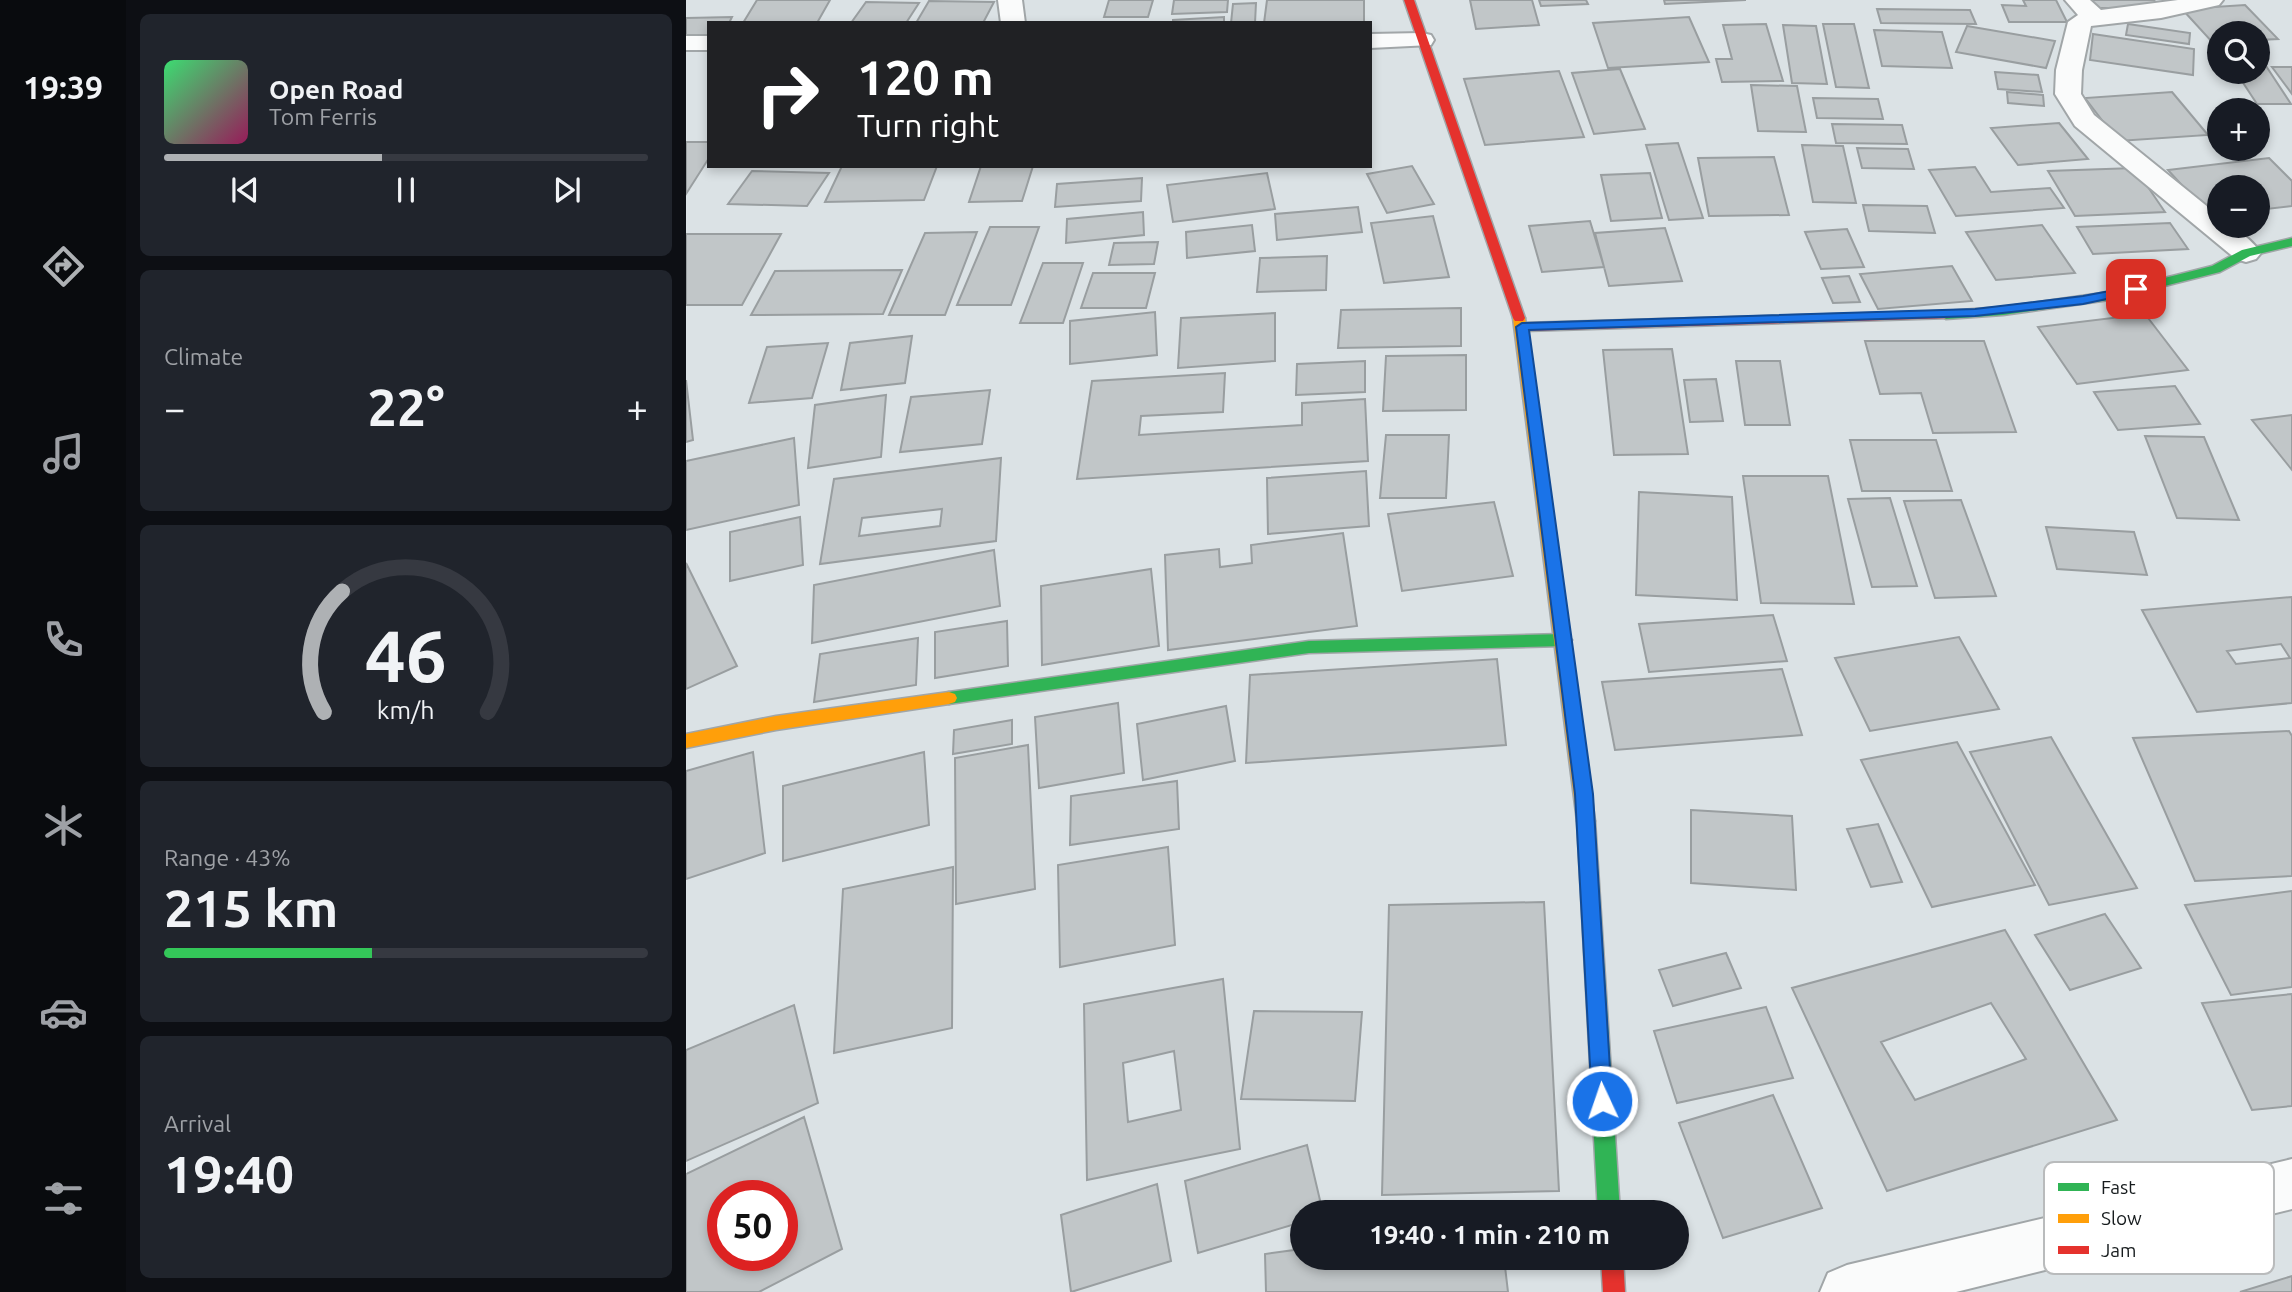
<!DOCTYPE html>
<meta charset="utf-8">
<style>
body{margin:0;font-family:Ubuntu,sans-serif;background:#20242c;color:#f1f3f6;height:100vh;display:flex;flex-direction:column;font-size:26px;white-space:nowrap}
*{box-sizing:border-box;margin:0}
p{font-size:23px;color:#9ea1a6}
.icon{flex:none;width:38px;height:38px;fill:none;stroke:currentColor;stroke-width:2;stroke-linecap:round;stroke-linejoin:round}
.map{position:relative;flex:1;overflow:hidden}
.drawer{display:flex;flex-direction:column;gap:14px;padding:14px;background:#0d0f14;width:560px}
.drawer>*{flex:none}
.guide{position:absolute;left:21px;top:21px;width:665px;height:147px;border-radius:0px;box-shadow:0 4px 10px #0003;background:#202124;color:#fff;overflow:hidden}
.controls{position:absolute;left:1521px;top:21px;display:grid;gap:14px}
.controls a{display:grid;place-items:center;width:63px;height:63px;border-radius:50%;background:#171b24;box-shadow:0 4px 10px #0003;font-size:35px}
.speed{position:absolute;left:21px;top:1180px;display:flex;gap:14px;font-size:35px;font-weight:700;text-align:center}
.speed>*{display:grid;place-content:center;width:91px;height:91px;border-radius:50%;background:#171b24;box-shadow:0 4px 10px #0003;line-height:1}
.speed .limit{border:10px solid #d22;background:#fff;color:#111}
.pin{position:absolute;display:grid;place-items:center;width:60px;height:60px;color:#fff;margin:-30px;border-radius:14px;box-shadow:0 4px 10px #0006}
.me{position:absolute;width:77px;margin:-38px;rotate:357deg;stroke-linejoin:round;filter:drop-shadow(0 0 5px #0008)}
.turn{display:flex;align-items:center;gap:24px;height:147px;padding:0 35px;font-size:32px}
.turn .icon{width:91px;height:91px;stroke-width:2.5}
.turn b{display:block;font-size:49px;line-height:60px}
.big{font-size:52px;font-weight:700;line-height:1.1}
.drawer .card{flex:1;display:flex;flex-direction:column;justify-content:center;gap:10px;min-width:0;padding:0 24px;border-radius:10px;background:#20242c}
.drawer .dial{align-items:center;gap:0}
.dial svg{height:182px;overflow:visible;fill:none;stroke:#363941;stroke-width:7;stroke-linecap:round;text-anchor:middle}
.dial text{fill:#f1f3f6;stroke:none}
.song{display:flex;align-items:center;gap:21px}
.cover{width:84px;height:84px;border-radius:10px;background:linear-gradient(135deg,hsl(140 70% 55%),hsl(330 70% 35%))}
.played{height:7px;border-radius:4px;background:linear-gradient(90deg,#aeb1b4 45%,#363941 45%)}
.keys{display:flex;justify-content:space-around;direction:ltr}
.heat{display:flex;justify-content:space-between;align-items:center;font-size:38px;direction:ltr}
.charge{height:10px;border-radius:5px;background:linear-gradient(90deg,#34c759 43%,#363941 0)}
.trip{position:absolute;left:604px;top:1200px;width:399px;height:70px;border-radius:35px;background:#171b24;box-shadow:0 4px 10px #0003;font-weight:700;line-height:70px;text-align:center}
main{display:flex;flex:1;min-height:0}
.tab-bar{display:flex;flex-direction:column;width:126px;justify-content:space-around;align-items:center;background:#090b0e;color:#9ea1a6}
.tab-bar .icon{width:49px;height:49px}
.tab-bar .on{color:#aeb1b4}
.tab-bar b{font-size:32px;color:#f1f3f6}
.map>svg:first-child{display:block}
.building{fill:#c1c6c8;stroke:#999ea0;stroke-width:2;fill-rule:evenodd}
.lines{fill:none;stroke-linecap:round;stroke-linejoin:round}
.street-casing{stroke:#a1a6a8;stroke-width:4}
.fast-casing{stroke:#a1a6a8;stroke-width:3}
.slow-casing{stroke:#a1a6a8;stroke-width:3}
.jam-casing{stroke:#a1a6a8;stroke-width:3}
.street{fill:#fafbfb;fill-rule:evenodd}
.fast{fill:#30b455;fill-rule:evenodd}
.slow{fill:#ff9f0a;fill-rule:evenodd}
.jam{fill:#e5322d;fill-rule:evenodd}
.route{fill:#1a73e8;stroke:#114b97;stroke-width:2}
.key{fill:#fff;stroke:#b9bbbc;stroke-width:2}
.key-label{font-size:19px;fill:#171c1e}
</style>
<main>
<nav class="tab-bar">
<b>19:39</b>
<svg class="icon on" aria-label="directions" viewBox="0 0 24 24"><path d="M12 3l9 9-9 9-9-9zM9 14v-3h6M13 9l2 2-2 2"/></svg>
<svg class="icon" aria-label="music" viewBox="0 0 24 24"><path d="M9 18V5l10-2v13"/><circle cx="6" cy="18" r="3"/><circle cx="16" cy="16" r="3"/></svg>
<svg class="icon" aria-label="phone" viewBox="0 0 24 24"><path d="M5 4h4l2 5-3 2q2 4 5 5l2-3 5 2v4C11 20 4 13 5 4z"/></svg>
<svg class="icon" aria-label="climate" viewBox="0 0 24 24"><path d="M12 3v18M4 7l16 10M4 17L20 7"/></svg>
<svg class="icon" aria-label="car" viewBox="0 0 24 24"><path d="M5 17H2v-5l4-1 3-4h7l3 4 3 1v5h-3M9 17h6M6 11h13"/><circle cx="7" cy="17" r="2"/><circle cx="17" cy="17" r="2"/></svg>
<svg class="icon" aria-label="filters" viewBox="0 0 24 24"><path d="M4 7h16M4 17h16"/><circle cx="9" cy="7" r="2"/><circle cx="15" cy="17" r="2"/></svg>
</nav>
<section class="drawer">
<div class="card">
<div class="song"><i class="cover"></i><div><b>Open Road</b><p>Tom Ferris</p></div></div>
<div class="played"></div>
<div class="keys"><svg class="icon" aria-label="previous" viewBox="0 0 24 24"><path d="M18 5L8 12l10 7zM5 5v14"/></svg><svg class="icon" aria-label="pause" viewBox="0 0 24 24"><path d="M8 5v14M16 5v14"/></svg><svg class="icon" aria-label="next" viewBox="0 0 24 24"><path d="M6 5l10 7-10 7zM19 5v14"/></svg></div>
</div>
<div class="card"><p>Climate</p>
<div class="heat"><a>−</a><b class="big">22°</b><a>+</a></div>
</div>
<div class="card dial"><svg viewBox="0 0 100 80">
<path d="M14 69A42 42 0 1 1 86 69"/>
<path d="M14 69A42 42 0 0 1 22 16" stroke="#aeb1b4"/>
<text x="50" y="56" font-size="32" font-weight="700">46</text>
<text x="50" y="72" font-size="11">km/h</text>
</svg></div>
<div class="card"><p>Range · 43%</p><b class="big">215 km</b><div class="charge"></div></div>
<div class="card"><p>Arrival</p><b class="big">19:40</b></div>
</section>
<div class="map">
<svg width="1606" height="1292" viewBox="0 0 1606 1292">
<rect width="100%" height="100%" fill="#dbe2e5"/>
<path class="building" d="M 71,0 L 144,0 L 131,23 L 57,23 Z
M 423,0 L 467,0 L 462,17 L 418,17 Z
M 488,0 L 542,0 L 541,12 L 486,14 Z
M 581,0 L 678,0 L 678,23 L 578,23 Z
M 784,0 L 846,0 L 853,25 L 790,29 Z
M 853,0 L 900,0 L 902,4 L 855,6 Z
M 978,0 L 1060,0 L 979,4 Z
M 1337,0 L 1370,0 L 1381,22 L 1323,22 L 1316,5 L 1340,6 Z
M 1403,0 L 1468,0 L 1473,8 L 1408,8 Z
M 243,1 L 308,2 L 297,23 L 230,23 Z
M 180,2 L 233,3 L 220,23 L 165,23 Z
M 570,3 L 569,23 L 545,23 L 547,4 Z
M 1559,5 L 1592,39 L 1572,40 L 1572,33 L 1533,33 L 1533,42 L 1527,43 L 1496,9 Z
M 1191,9 L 1284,10 L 1290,24 L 1195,23 Z
M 46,17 L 43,23 L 23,23 L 23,36 L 0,37 L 0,18 Z
M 538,17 L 538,23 L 487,23 L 487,20 Z
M 1003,17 L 1023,62 L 922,68 L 907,23 Z
M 1080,24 L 1097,81 L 1036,82 L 1030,59 L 1046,59 L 1037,25 Z
M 1137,24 L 1168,24 L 1183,88 L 1150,87 Z
M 1442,24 L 1504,33 L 1503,44 L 1440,35 Z
M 1097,25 L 1130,26 L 1141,84 L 1106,83 Z
M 1281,26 L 1369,41 L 1360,68 L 1270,52 Z
M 1188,30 L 1256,32 L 1266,68 L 1196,66 Z
M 1407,34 L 1508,49 L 1507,75 L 1404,60 Z
M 1572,66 L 1580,66 L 1605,104 L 1571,104 L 1550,72 L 1572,72 Z
M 1586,67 L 1606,67 L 1606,94 Z
M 934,69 L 959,129 L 908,134 L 886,73 Z
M 873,71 L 898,137 L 799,145 L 778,79 Z
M 1309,72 L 1352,75 L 1356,92 L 1312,89 Z
M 1065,85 L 1111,86 L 1120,132 L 1072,131 Z
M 1321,92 L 1357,95 L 1358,106 L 1322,103 Z
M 1486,92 L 1522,135 L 1432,141 L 1399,98 Z
M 1127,98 L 1192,99 L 1197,119 L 1131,118 Z
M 1373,123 L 1402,159 L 1332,165 L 1305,128 Z
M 1146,124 L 1216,125 L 1221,144 L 1150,143 Z
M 0,142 L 23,142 L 23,158 L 0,194 Z
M 992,143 L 1017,218 L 983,220 L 960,145 Z
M 1116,145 L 1157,146 L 1170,203 L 1127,202 Z
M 1171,148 L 1222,149 L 1228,169 L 1176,168 Z
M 1088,157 L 1103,215 L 1023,216 L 1012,158 Z
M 1583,158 L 1606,181 L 1606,206 L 1572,210 L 1572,187 L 1533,187 L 1533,214 L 1523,215 L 1482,170 Z
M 156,166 L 251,166 L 238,200 L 139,202 Z
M 295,166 L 347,166 L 336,201 L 283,202 Z
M 726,166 L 748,204 L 701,213 L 681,174 Z
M 1289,167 L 1305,192 L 1364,188 L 1378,208 L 1270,216 L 1243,170 Z
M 1449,168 L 1479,212 L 1389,216 L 1362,171 Z
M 66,171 L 143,173 L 121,206 L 42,204 Z
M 581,173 L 589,209 L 487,222 L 481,185 Z
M 964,173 L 976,218 L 925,221 L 915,175 Z
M 456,178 L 455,201 L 369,207 L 371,184 Z
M 1177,205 L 1241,206 L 1249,233 L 1183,231 Z
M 672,207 L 676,232 L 591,240 L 589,214 Z
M 457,212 L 458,235 L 380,243 L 381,219 Z
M 747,216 L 763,277 L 698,283 L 685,223 Z
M 904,221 L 918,267 L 856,272 L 843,226 Z
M 1484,223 L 1502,249 L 1407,254 L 1391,227 Z
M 566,225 L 569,251 L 501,258 L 500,232 Z
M 1356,225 L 1389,273 L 1310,280 L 1280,232 Z
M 304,227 L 353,227 L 325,305 L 271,305 Z
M 979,228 L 996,281 L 923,286 L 909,233 Z
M 1161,229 L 1178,267 L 1135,269 L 1119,232 Z
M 291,232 L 259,315 L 203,315 L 239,233 Z
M 0,234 L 95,234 L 56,305 L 0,305 Z
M 472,242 L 468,264 L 423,265 L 428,243 Z
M 641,256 L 640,290 L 571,292 L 574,258 Z
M 357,263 L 397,263 L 377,323 L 334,323 Z
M 1266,266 L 1286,301 L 1192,309 L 1174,274 Z
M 216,270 L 197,314 L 65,315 L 89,271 Z
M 407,273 L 469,273 L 460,308 L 395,308 Z
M 1163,276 L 1174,302 L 1147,303 L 1136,278 Z
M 775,308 L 775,346 L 652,348 L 655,310 Z
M 469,312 L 471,355 L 384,364 L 384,321 Z
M 589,313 L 589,361 L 492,368 L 495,318 Z
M 1459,314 L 1502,370 L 1391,384 L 1352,327 Z
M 226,336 L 219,383 L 155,390 L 164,343 Z
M 1179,341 L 1298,341 L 1330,432 L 1247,433 L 1235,393 L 1194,394 Z
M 142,343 L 126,398 L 63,403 L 81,347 Z
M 986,349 L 1002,454 L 928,455 L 917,350 Z
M 780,355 L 780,410 L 697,411 L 700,356 Z
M 679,361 L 679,392 L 610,395 L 611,364 Z
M 1050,361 L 1094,361 L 1104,425 L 1059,425 Z
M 539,373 L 537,412 L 455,416 L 453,435 L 616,425 L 616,403 L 679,399 L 682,461 L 391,479 L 406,381 Z
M 1030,379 L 1037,421 L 1004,422 L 998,380 Z
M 0,380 L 7,440 L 0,442 Z
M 1489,386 L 1514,424 L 1432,430 L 1408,392 Z
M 304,390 L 296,444 L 214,452 L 225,397 Z
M 200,395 L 195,457 L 122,468 L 129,405 Z
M 1606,415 L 1606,470 L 1566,420 Z
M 700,435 L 763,435 L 760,498 L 694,498 Z
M 1459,436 L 1518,437 L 1553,520 L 1491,518 Z
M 108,438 L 113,505 L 0,530 L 0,461 Z
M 1164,440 L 1250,440 L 1266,491 L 1176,491 Z
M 315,458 L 310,541 L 134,564 L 148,479 ZM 256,509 L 254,526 L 173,536 L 176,518 Z
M 680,471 L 683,526 L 582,534 L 581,478 Z
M 1057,476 L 1142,476 L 1168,604 L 1075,603 Z
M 953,492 L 1046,497 L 1051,600 L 950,595 Z
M 1204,498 L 1231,586 L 1186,587 L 1162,499 Z
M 1275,500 L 1310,596 L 1249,598 L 1218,501 Z
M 808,502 L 827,576 L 716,591 L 702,514 Z
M 114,517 L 117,565 L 44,581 L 44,532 Z
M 1360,527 L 1448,532 L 1461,575 L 1371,569 Z
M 657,533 L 671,626 L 482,650 L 479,555 L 533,549 L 534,567 L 566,563 L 565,545 Z
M 308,550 L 314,606 L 126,643 L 128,585 Z
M 0,563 L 51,666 L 0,689 Z
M 465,569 L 473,646 L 356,665 L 355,586 Z
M 1606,597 L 1606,703 L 1511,712 L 1456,610 ZM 1595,644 L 1604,658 L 1550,664 L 1541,651 Z
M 1087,615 L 1101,661 L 963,672 L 953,624 Z
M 321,621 L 322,666 L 249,678 L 249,632 Z
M 1273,637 L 1313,709 L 1184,731 L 1149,658 Z
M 232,638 L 230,685 L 128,702 L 134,654 Z
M 811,659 L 820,745 L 560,763 L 564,675 Z
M 1096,669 L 1116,735 L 929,750 L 916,682 Z
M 432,703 L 438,773 L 353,788 L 349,717 Z
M 540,706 L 549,761 L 457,780 L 451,724 Z
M 326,720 L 326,744 L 267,754 L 268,730 Z
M 1603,731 L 1606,736 L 1606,876 L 1509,881 L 1447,738 Z
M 1365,737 L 1451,888 L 1363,905 L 1284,752 Z
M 1271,742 L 1349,885 L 1246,907 L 1175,760 Z
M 342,745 L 349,889 L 270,904 L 269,758 Z
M 67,752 L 79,853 L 0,879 L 0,771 Z
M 238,752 L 243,825 L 97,861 L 97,786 Z
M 491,781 L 493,829 L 384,845 L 385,796 Z
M 1005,810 L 1106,816 L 1110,890 L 1005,883 Z
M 1192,824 L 1216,882 L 1185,887 L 1161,829 Z
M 482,847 L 489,945 L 374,967 L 372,865 Z
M 267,867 L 266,1028 L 148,1053 L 157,889 Z
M 1606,891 L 1606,987 L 1545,995 L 1499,905 Z
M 858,902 L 873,1191 L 696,1195 L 703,905 Z
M 1419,914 L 1455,968 L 1384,990 L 1349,935 Z
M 1319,930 L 1431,1120 L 1201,1191 L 1106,988 ZM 1305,1003 L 1340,1059 L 1229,1100 L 1195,1042 Z
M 1040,953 L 1055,988 L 987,1006 L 973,970 Z
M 537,979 L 554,1149 L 401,1180 L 398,1004 ZM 488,1051 L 495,1110 L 442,1122 L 437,1063 Z
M 1606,994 L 1606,1106 L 1566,1110 L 1516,1003 Z
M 108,1005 L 132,1103 L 0,1161 L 0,1050 Z
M 1080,1007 L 1107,1078 L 991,1103 L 968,1031 Z
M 568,1011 L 676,1012 L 669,1101 L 555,1099 Z
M 1087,1095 L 1136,1208 L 1037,1238 L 993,1123 Z
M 118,1117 L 156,1249 L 73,1292 L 0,1292 L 0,1174 ZM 37,1195 L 96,1195 L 96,1255 L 37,1255 Z
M 621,1145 L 637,1213 L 616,1213 L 616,1222 L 512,1253 L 499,1181 Z
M 471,1184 L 485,1261 L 385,1292 L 375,1215 Z
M 616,1249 L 616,1258 L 818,1258 L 822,1292 L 580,1292 L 579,1254 Z
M 1606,1276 L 1606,1292 L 1554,1292 Z"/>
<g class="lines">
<g class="street-casing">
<path id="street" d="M 312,0 L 336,0 L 339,23 L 315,23 Z
M 1379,0 L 1404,0 L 1415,10 L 1492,0 L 1537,0 L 1533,5 L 1475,18 L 1405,26 L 1396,70 L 1395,94 L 1408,115 L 1533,216 L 1533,226 C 1549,226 1565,239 1575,253 L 1570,259 L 1560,262 L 1550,259 L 1389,126 L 1369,94 L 1370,70 L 1382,22 L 1392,15 Z
M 736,33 L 745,35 L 748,40 L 745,45 L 684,48 L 684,34 Z
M 0,36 L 23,36 L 23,50 L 0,50 Z
M 1606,1159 L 1606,1209 L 1270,1292 L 1134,1292 L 1142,1273 L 1161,1265 Z"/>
</g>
<g class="fast-casing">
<path id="fast" d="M 1606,238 L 1606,246 L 1564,256 L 1534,272 L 1423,300 L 1317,315 L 1260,319 L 1254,315 L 1260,311 L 1317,307 L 1423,292 L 1526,266 L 1556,250 Z
M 878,634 L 886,640 L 878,646 L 623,653 L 263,704 L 257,702 L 255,698 L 257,694 L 263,692 L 623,641 Z
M 900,814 L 906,816 L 909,821 L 934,1213 L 912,1213 L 891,821 L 894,816 Z"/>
</g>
<g class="slow-casing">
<path id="slow" d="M 833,314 L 839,318 L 909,821 L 906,826 L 900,828 L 894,826 L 891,821 L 827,318 Z
M 263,692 L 269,694 L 271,698 L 269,702 L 263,704 L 90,730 L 0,748 L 0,734 L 90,716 Z"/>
</g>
<g class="jam-casing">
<path id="jam" d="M 718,0 L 728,0 L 839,318 L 837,321 L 829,321 L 827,318 Z
M 1260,311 L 1264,312 L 1264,318 L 836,331 L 830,327 L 836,323 Z
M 915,1258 L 937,1258 L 939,1292 L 917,1292 Z"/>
</g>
<use href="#street" class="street"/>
<use href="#fast" class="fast"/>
<use href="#slow" class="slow"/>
<use href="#jam" class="jam"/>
</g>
<path class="route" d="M 1450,286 L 1454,287 L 1454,292 L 1397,304 L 1289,316 L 843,330 L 907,794 L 926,1101 L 923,1108 L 916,1111 L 909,1108 L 906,1101 L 889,794 L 830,327 L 836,323 L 1289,309 L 1397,296 Z"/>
<rect x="1358" y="1162" width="230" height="112" rx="10" class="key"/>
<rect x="1372" y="1183" width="31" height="8" fill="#30b455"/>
<rect x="1372" y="1214" width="31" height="9" fill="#ff9f0a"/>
<rect x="1372" y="1246" width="31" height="8" fill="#e5322d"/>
<g class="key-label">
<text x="1415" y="1194">Fast</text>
<text x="1415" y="1225">Slow</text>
<text x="1415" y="1257">Jam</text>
</g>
</svg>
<div class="controls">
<a><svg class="icon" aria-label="search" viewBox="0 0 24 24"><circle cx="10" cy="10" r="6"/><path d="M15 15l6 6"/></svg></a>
<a>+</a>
<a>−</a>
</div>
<div class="speed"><div class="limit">50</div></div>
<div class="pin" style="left:1450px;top:289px;background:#d93025"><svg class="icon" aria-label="arrive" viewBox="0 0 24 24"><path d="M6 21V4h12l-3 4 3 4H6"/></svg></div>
<svg class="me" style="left:916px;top:1101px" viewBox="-20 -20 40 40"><circle r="17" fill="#1a73e8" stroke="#fff" stroke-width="3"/><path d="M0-11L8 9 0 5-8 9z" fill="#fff"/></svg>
<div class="trip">19:40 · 1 min · 210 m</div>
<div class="guide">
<div class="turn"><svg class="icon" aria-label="right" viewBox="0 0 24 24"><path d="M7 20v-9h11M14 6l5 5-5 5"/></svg><div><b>120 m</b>Turn right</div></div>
</div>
</div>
</main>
